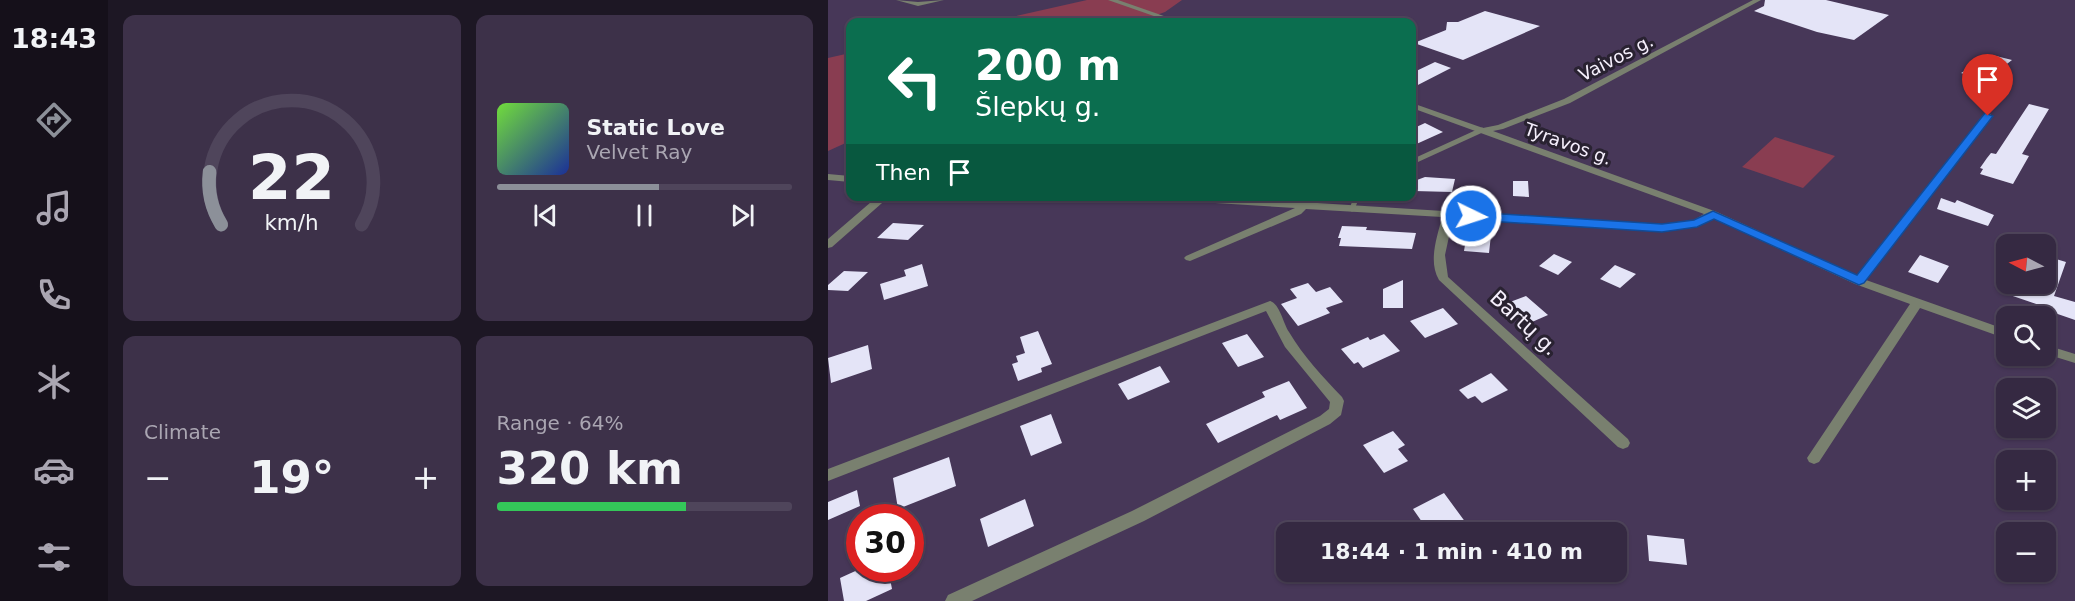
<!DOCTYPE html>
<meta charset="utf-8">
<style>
body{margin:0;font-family:"DejaVu Sans",sans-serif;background:#3d3149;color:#f1f3f6;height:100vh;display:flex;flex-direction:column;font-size:22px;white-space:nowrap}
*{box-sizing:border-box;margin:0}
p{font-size:20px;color:#aaa6b2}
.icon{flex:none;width:33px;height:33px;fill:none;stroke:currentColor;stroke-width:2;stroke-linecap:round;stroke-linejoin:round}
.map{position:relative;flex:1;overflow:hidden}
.panel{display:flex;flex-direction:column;gap:15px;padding:15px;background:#1d1724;width:720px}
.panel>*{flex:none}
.banner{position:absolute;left:18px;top:18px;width:570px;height:183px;border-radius:12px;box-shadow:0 2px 4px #0004,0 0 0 2px #4f455b;background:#0b6e4f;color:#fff;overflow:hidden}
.needle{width:39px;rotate:276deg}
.controls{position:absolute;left:1168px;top:234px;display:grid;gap:12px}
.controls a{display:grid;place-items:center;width:60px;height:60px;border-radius:12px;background:#352942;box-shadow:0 2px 4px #0004,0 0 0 2px #4f455b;font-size:30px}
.speed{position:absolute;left:18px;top:504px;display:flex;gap:12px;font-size:30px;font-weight:700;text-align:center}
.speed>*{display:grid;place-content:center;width:78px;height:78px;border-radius:50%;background:#352942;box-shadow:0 2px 4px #0004,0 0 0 2px #4f455b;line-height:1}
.speed .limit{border:9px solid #d22;background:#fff;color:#111}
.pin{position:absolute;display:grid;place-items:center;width:51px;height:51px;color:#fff;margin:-62px -26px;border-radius:50% 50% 50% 0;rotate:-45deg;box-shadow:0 0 6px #0007}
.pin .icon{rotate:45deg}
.me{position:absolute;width:66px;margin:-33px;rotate:94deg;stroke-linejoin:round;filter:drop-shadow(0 0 4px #0008)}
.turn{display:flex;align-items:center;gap:21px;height:126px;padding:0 30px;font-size:27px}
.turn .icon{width:78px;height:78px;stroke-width:2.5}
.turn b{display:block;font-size:42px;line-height:51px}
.then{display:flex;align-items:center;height:57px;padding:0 30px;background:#0003;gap:12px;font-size:22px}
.big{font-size:45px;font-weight:800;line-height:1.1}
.panel .widget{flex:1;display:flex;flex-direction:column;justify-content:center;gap:9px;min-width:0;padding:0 21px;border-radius:12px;background:#3d3149}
.panel .dial{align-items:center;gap:0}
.dial svg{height:156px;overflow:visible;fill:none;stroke:#4f455b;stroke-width:7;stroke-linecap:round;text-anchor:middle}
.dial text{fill:#f1f3f6;stroke:none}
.song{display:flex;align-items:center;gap:18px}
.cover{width:72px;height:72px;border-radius:9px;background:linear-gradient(135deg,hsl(100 70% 55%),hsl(230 70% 35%))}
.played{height:6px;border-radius:3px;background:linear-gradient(90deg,#8c9099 55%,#4f455b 55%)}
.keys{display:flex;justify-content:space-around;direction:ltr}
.heat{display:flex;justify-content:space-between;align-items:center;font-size:33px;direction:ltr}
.charge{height:9px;border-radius:4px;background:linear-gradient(90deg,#34c759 64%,#4f455b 0)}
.panel .tiles{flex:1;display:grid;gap:15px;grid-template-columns:repeat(2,1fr)}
.trip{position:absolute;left:448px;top:522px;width:351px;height:60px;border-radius:12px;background:#352942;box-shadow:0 2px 4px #0004,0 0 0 2px #4f455b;font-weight:800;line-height:60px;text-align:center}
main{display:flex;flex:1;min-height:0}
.menu{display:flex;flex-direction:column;width:108px;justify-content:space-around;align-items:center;background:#15101a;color:#aaa6b2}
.menu .icon{width:42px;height:42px}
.menu .active{color:#8c9099}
.menu b{font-size:27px;color:#f1f3f6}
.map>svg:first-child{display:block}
.green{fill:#893d51}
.building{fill:#e4e4f7}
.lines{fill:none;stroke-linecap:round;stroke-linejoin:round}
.service{stroke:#79806f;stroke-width:5}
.minor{fill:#79806f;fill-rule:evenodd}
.route{fill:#1a73e8;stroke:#114b97;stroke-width:1.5}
.labels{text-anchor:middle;stroke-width:6;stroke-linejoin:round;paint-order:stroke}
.far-street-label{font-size:18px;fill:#f5effc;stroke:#292231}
.street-label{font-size:21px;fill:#f5effc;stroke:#292231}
</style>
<main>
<nav class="menu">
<b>18:43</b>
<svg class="icon active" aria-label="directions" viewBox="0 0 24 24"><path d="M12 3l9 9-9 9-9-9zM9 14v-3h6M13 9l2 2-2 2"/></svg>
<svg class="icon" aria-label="music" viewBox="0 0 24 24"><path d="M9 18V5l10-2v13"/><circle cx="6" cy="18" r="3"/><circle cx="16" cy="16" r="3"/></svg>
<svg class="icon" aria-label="phone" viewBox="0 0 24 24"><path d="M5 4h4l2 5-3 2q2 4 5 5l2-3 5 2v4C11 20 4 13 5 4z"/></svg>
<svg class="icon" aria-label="climate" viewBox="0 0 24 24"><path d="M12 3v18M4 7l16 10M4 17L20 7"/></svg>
<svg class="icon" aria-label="car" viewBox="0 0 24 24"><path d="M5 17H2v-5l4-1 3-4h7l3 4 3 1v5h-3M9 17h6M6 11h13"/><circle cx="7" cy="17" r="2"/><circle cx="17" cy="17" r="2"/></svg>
<svg class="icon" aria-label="filters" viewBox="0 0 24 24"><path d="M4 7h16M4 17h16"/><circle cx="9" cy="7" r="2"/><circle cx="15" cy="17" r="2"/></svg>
</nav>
<section class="panel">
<div class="tiles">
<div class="widget dial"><svg viewBox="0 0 100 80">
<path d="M14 69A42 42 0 1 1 86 69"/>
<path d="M14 69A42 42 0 0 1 8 42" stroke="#8c9099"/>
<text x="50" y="56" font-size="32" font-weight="700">22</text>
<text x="50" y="72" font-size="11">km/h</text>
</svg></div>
<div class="widget">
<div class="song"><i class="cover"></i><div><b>Static Love</b><p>Velvet Ray</p></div></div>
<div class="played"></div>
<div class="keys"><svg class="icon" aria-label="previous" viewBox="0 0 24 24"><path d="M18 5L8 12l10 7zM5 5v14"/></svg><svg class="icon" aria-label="pause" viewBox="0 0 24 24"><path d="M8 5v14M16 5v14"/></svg><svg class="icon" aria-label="next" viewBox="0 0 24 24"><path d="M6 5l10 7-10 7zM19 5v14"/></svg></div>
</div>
<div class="widget"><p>Climate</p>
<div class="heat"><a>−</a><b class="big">19°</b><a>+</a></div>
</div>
<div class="widget"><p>Range · 64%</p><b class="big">320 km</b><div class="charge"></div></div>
</div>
</section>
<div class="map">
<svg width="1247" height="601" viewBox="0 0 1247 601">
<rect width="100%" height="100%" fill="#473758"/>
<path class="green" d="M 259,0 L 354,0 L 337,12 L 309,22 L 162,22 Z
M 22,53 L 22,141 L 0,151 L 0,58 Z
M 947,137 L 1007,156 L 975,188 L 914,167 Z"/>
<path class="building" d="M 937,0 L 998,0 L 1061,15 L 1026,40 L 989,32 L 926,11 L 936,6 Z
M 657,11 L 712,26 L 635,60 L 586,43 L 618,30 L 619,22 L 630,22 Z
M 1164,55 L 1184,60 L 1157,81 L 1133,73 Z
M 607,62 L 623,68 L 584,88 L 584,73 Z
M 1201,104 L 1221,109 L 1194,154 L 1201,156 L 1185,184 L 1152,174 L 1155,169 L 1152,168 L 1159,158 L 1163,153 L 1168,154 Z
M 597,123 L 615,132 L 584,146 L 584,129 Z
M 597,177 L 627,179 L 624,192 L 586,191 L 589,180 Z
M 685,181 L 700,181 L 701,197 L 685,196 Z
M 1113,198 L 1127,203 L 1129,200 L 1166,215 L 1160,226 L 1109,209 Z
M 65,223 L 96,225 L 80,240 L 49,238 Z
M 514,226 L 539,227 L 538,230 L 588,233 L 584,249 L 511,246 L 513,238 L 510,238 Z
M 639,233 L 663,235 L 661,253 L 636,251 Z
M 726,254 L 744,262 L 730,275 L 711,266 Z
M 1092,255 L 1121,266 L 1110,283 L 1080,272 Z
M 1218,256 L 1238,262 L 1226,296 L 1247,302 L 1247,320 L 1221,311 L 1218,314 L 1218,310 L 1211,307 L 1211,305 L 1179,294 L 1183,284 L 1193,284 L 1218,292 Z
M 94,264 L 100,286 L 56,300 L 52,284 L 78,276 L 76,270 Z
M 787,265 L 808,274 L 792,288 L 772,279 Z
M 16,271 L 40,272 L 20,291 L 0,290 L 0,285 Z
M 575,280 L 575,308 L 555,308 L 555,289 Z
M 480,283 L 488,292 L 502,287 L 515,302 L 498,308 L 502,313 L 470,326 L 453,304 L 469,298 L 462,289 Z
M 698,296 L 720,315 L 704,322 L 682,302 Z
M 615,308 L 630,324 L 597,338 L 582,321 Z
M 210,331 L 224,364 L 213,368 L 214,372 L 190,381 L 184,364 L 190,362 L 188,356 L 197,353 L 192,337 Z
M 419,334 L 436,357 L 410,367 L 394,343 Z
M 556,334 L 572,351 L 535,368 L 530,362 L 526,364 L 513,349 L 540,337 L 542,340 Z
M 40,345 L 44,369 L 3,383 L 0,358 Z
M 332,366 L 342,382 L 300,400 L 290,384 Z
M 663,373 L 680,390 L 654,403 L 647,396 L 640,399 L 631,390 Z
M 461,381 L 479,408 L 452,420 L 449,415 L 390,443 L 378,424 L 437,397 L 434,392 Z
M 223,414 L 234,443 L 203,456 L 192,426 Z
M 565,431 L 577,445 L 570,449 L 580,461 L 556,473 L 535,445 Z
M 121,457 L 128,486 L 70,509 L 65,478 Z
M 29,490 L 32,506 L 0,520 L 0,502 Z
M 616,493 L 638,523 L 620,532 L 601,532 L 585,509 Z
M 197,499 L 206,526 L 160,547 L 152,519 Z
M 819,535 L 856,539 L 859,565 L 821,561 Z
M 34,568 L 60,568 L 64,589 L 38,601 L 16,601 L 12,578 Z"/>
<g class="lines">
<path class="service" d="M 584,162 L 654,130
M 524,209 L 529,196"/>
<path class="minor" d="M 68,0 L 90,2 L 116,0 L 90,6 Z
M 280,0 L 290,0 L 353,22 L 343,22 Z
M 925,0 L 933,0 L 742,103 L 675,129 L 665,131 L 889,212 L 1029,276 L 1157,114 L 1163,114 L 1163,118 L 1038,280 L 1179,330 L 1179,339 L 1092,308 L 991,462 L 986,464 L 981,462 L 979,458 L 1082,304 L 1027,284 L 885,218 L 873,225 L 834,231 L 625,218 L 617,255 L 620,277 L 800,439 L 802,443 L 800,447 L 795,449 L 790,447 L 611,280 C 600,261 609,238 614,217 L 478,209 L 473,214 L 362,261 L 358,260 L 356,258 L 358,256 L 467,208 L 322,199 L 317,196 L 379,196 L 834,225 L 866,220 L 876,214 L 584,108 L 584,103 L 655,128 L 670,125 L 736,99 Z
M 0,174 L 22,176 L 22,182 L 0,180 Z
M 50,196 L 62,196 L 4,247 L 0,248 L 0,239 Z
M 442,301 C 452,304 455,323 461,332 C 475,356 495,377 514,397 L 516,401 L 513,415 L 502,424 L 316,521 L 144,601 L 117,601 L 120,595 L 304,511 L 492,416 L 501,409 L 502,402 L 457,347 L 438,311 L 0,481 L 0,469 Z
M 1218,345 L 1247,354 L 1247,363 L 1218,354 Z"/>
</g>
<path class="route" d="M 1157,113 L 1165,116 L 1036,283 L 1031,285 L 886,219 L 869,227 L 834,232 L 643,220 L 637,216 L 643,212 L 834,224 L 866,220 L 885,211 L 1029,275 Z"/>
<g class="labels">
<g class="far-street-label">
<text transform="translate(788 58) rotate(-27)" y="6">Vaivos g.</text>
<text transform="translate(740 144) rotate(20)" y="6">Tyravos g.</text>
</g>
<g class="street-label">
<text transform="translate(696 323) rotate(43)" y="7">Bartų g.</text>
</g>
</g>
</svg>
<div class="controls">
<a><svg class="needle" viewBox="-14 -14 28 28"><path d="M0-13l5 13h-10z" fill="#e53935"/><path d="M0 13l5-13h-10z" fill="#aaa6b2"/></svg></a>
<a><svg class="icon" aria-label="search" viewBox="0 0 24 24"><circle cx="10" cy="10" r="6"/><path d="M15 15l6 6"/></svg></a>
<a><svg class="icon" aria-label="layers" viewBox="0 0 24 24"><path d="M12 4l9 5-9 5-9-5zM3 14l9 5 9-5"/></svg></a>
<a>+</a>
<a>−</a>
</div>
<div class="speed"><div class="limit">30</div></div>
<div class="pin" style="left:1160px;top:116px;background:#d93025"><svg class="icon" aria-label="arrive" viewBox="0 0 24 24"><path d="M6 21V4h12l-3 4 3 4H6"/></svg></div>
<svg class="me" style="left:643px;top:216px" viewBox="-20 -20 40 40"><circle r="17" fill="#1a73e8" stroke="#fff" stroke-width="3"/><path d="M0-11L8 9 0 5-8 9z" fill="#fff"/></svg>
<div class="trip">18:44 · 1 min · 410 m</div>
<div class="banner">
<div class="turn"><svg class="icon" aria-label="left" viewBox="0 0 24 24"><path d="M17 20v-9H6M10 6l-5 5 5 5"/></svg><div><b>200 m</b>Šlepkų g.</div></div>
<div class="then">Then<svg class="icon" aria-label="arrive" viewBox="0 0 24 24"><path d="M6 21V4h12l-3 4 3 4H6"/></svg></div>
</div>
</div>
</main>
